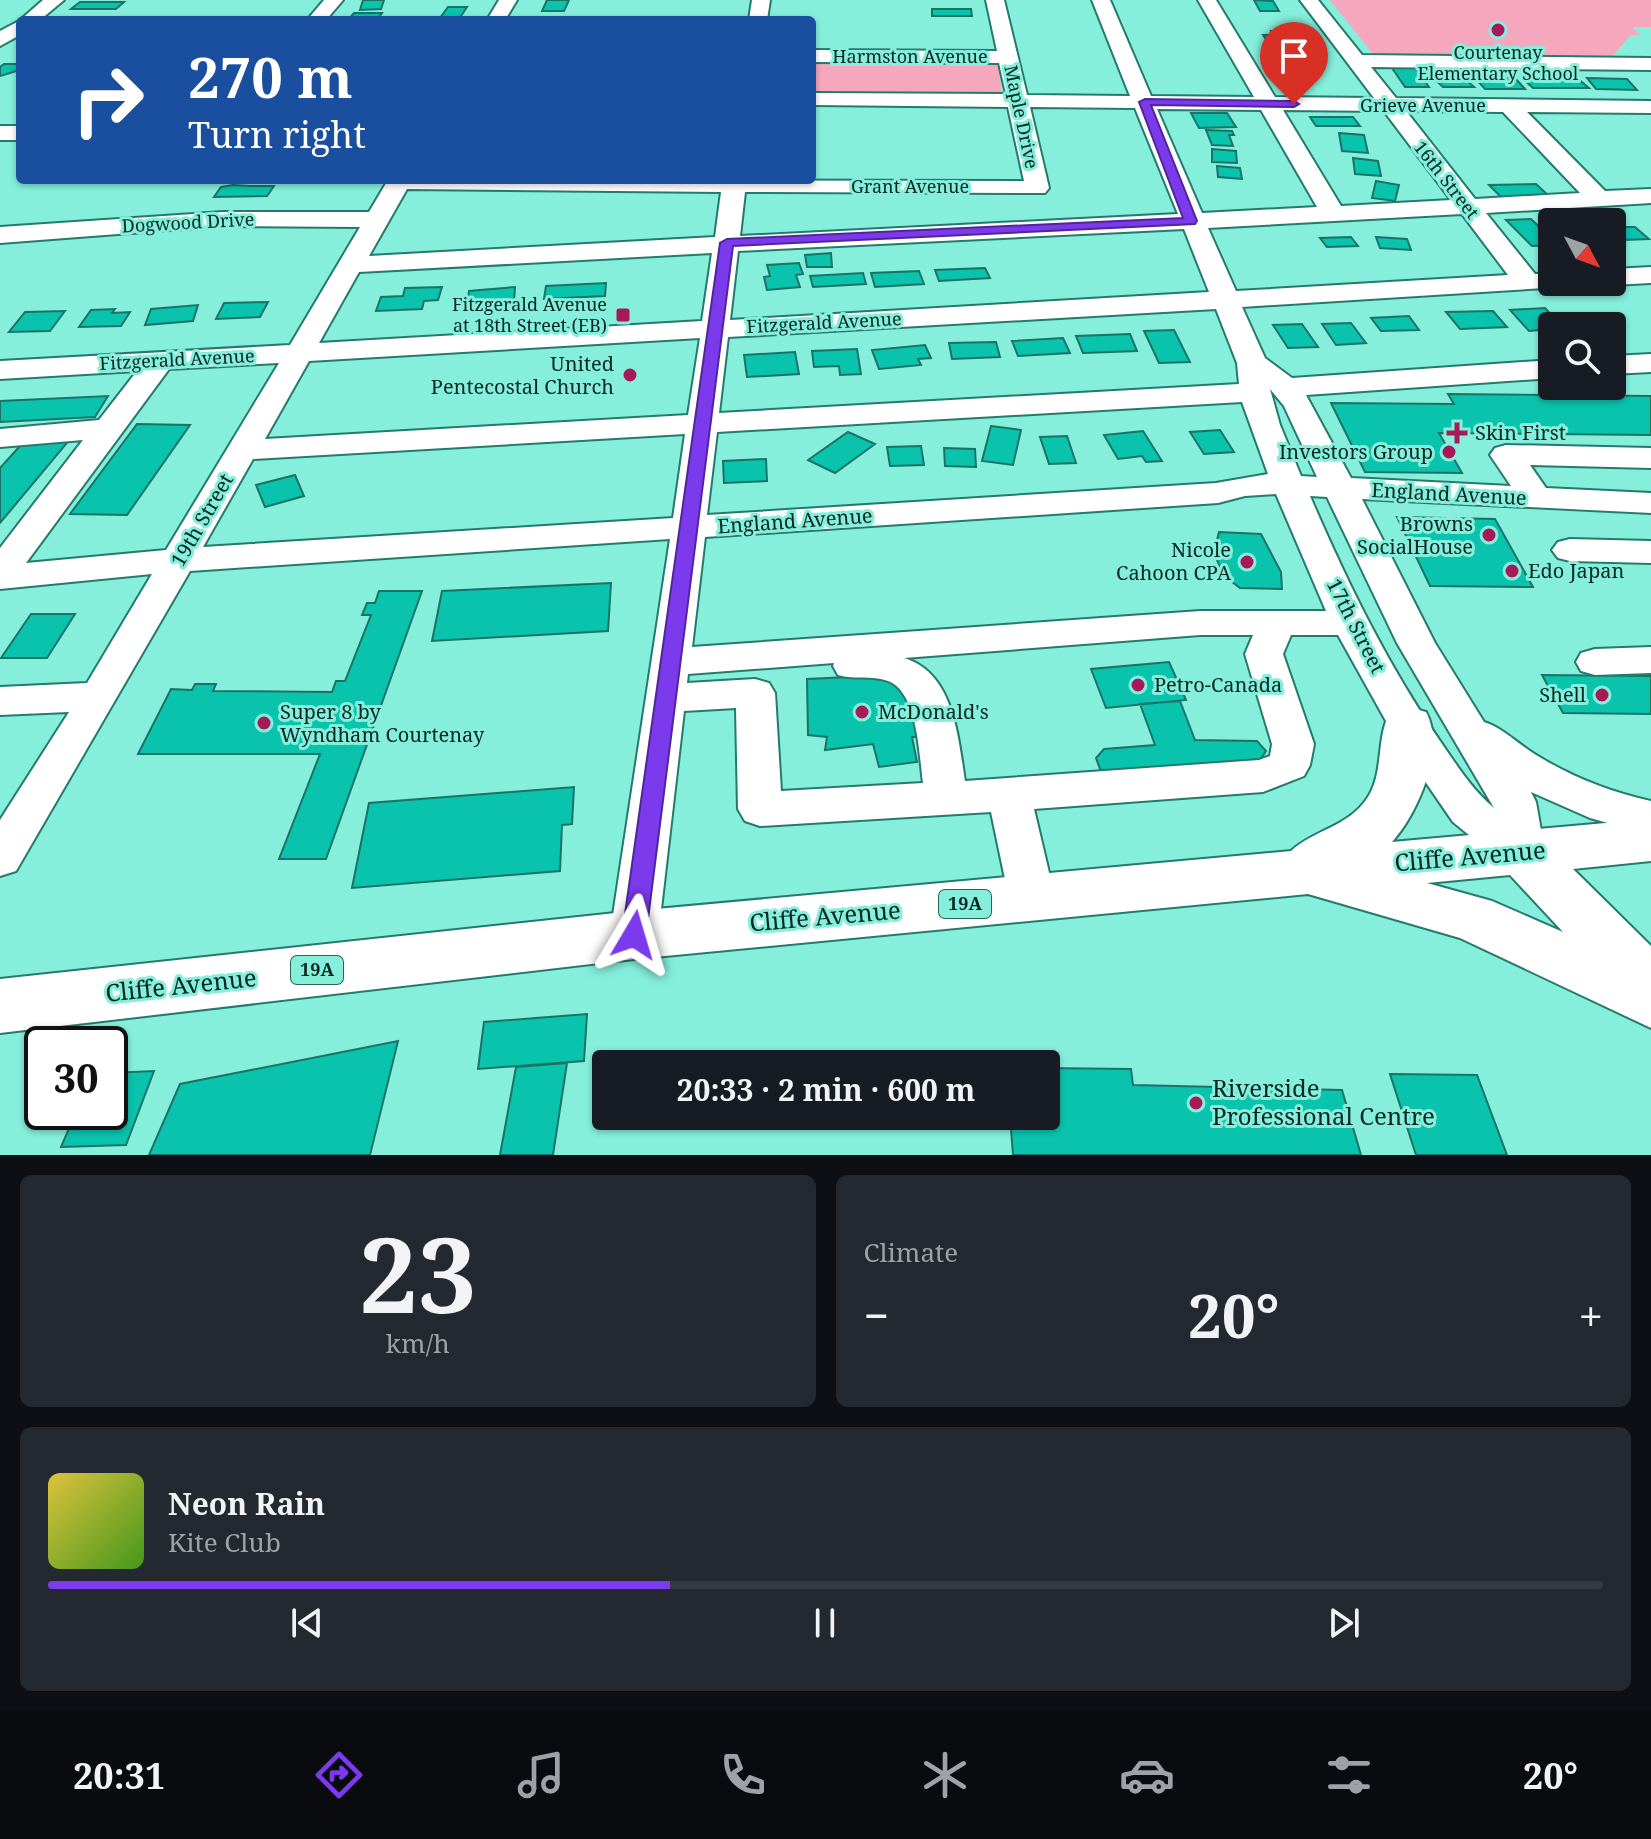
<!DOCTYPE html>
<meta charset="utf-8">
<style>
body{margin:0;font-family:"Noto Serif",serif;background:#242831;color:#f1f3f6;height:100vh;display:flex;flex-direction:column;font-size:30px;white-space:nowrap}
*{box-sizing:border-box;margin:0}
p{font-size:26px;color:#9ea1a6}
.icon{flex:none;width:44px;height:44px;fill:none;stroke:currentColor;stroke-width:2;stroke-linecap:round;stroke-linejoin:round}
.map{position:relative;height:1155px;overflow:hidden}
.sheet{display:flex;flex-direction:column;gap:20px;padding:20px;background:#0d0f14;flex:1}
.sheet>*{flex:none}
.hud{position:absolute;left:16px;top:16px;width:800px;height:168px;border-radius:8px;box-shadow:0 2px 6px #0004;background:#1a4fa0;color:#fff;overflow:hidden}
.needle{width:52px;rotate:131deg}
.buttons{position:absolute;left:1538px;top:208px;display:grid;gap:16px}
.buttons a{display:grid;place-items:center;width:88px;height:88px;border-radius:8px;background:#171b24;box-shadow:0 2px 6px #0004;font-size:40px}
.speed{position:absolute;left:24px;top:1026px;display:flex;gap:16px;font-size:40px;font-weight:700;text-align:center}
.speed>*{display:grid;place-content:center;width:104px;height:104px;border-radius:50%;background:#171b24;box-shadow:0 2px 6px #0004;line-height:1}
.speed .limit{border:4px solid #111;border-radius:12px;background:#fff;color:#111}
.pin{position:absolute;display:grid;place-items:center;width:68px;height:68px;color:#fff;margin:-82px -34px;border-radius:50% 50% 50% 0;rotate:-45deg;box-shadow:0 0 8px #0007}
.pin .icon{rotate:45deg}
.me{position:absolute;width:88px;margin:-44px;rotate:7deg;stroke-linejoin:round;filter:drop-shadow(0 0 6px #0008)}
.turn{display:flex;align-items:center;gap:28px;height:168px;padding:0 40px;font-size:36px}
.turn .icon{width:104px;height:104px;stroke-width:2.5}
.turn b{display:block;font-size:56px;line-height:68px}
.big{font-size:60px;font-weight:700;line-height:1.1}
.sheet .widget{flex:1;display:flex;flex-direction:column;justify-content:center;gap:12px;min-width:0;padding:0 28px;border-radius:12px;background:#242831}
.sheet .dial{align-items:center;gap:0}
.dial b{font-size:104px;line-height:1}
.song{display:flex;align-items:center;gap:24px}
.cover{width:96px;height:96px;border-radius:12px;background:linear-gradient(135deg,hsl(50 70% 55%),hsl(100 70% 35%))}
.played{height:8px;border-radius:4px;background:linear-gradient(90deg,#7c3aed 40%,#363941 40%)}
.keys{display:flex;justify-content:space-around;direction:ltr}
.heat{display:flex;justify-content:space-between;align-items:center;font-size:44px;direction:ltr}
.sheet .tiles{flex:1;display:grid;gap:20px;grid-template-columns:1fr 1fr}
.widget:last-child{grid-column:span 2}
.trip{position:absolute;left:592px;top:1050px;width:468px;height:80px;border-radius:8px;background:#171b24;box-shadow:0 2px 6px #0004;font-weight:700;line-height:80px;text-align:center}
.tab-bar{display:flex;height:128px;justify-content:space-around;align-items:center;background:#090b0e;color:#9ea1a6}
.tab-bar .icon{width:56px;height:56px}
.tab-bar .active{color:#7c3aed}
.tab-bar b{font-size:36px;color:#f1f3f6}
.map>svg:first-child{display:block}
.green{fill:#f5a7bd}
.building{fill:#0ac3ad;stroke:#1b7366;stroke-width:2}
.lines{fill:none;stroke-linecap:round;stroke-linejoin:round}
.minor-casing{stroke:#257a6d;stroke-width:4}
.major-casing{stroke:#257a6d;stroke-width:4}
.minor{fill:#fff;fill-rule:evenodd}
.major{fill:#fff;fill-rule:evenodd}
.route{fill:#7c3aed;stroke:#51269a;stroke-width:2}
.poi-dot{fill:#a81959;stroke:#85efdc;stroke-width:3}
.labels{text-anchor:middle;stroke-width:6;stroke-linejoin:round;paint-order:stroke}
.far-poi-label{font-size:18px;fill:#052823;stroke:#85efdc}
.far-street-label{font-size:18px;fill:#052823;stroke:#85efdc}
.shield{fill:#85efdc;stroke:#2b645a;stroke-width:2}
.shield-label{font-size:18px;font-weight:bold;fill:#052823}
.poi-label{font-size:20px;fill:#052823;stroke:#85efdc;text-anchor:end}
.street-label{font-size:20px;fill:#052823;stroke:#85efdc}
.near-street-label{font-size:24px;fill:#052823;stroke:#85efdc}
.near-poi-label{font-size:24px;fill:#052823;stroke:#85efdc;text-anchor:start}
</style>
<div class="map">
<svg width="1651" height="1155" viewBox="0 0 1651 1155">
<rect width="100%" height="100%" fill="#85efdc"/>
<path class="green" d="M 1330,0 L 1651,0 L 1651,27 L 1632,27 L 1640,35 L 1631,35 L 1610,59 L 1498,58 L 1490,50 L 1457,50 L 1464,58 L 1376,58 Z
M 812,58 L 998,58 L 1002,97 L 812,97 Z"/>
<path class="building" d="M 363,0 L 384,0 L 381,9 L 360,10 Z
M 547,0 L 569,0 L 564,11 L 542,11 Z
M 1254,0 L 1273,1 L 1279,11 L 1260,11 Z
M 80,2 L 124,2 L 116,9 L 71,9 Z
M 448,7 L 467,7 L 459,19 L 440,18 Z
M 932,9 L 971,9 L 972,16 L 932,16 Z
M 354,13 L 382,13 L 377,20 L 348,20 Z
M 1271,31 L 1294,31 L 1301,41 L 1267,41 L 1263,35 L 1273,35 Z
M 1280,48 L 1308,48 L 1317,59 L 1288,59 Z
M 4,64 L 20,64 L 20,70 L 0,76 L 0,67 Z
M 1392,68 L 1415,68 L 1429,87 L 1405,87 Z
M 1461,75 L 1474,87 L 1443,87 L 1431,76 Z
M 1475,78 L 1515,78 L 1525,89 L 1485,89 Z
M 1522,78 L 1577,78 L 1589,88 L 1533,88 Z
M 1587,78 L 1627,79 L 1637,90 L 1596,89 Z
M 1191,113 L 1227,113 L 1236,127 L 1199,128 Z
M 1310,117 L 1353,117 L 1360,126 L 1316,126 Z
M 1206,130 L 1232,131 L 1234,135 L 1229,135 L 1233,146 L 1212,145 Z
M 1339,133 L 1364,135 L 1368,153 L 1342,151 Z
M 1212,149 L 1236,151 L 1237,163 L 1212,162 Z
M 1353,158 L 1378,161 L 1381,176 L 1355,174 Z
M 1217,166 L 1240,168 L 1242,179 L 1218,177 Z
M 1376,181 L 1399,185 L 1395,201 L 1372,198 Z
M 1536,184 L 1549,196 L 1501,197 L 1489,185 Z
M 233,185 L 250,186 L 274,186 L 267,196 L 214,197 L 221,187 Z
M 1531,219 L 1552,239 L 1552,245 L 1532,246 L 1506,220 Z
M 1612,227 L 1635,227 L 1649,239 L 1623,240 Z
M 1351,237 L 1358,246 L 1327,247 L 1320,238 Z
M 1376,237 L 1407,239 L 1411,250 L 1380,248 Z
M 831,253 L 832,267 L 807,267 L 805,255 Z
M 799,263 L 803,274 L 796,275 L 800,287 L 767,290 L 764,277 L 770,276 L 767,265 Z
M 985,268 L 990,278 L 939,281 L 935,270 Z
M 919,271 L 924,284 L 875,287 L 871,273 Z
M 863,273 L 866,284 L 813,287 L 810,276 Z
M 606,283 L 605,296 L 544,299 L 546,286 Z
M 442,287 L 438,300 L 424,301 L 422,309 L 376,311 L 381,297 L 403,296 L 405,288 Z
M 515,287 L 514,302 L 467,305 L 469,291 Z
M 268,302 L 260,317 L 216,319 L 224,303 Z
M 198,305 L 193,321 L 145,325 L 151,309 Z
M 1545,308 L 1557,321 L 1546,321 L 1552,329 L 1529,331 L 1510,310 Z
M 115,309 L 112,313 L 130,312 L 121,326 L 79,327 L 91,310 Z
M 65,311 L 50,331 L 9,332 L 25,312 Z
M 1493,311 L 1507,327 L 1460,329 L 1446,312 Z
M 1409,316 L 1419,330 L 1381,331 L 1371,318 Z
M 1351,323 L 1366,343 L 1336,345 L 1322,324 Z
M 1302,324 L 1318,347 L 1288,348 L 1273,325 Z
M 1174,330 L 1190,362 L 1159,363 L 1144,331 Z
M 1130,334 L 1137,351 L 1083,353 L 1076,336 Z
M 1063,338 L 1070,353 L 1018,356 L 1012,341 Z
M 996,342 L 1000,357 L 952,359 L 949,343 Z
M 925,345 L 931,358 L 918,359 L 921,365 L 879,369 L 872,350 Z
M 857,349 L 861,374 L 840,375 L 839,366 L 814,367 L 812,351 Z
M 795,352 L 799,374 L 747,377 L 744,355 Z
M 1448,394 L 1651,396 L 1651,435 L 1439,433 L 1462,473 L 1365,472 L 1331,403 L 1454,404 Z
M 108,396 L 95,417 L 0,422 L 0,401 Z
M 137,424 L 190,425 L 127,515 L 70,514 Z
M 991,426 L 1021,430 L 1013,465 L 982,461 Z
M 1220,430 L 1234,452 L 1204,454 L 1190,432 Z
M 1143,431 L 1162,461 L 1146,462 L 1142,456 L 1118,459 L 1104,435 Z
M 848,432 L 875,444 L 835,473 L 808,460 Z
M 1067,436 L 1076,463 L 1049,464 L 1040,437 Z
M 28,437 L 71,438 L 0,523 L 0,468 Z
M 921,446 L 924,465 L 890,466 L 887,447 Z
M 944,448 L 975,449 L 976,467 L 945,466 Z
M 766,459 L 767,481 L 724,483 L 723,461 Z
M 295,475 L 304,496 L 265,507 L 256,485 Z
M 1397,517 L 1495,519 L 1533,587 L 1430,586 Z
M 1219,532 L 1261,534 L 1281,572 L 1282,589 L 1240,588 L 1223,575 L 1214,552 Z
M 611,583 L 608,631 L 432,641 L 442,591 Z
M 379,591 L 422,591 L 326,859 L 279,859 L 320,754 L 138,754 L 171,689 L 192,690 L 195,684 L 216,684 L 213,691 L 332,692 L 336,681 L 345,681 L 371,615 L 362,615 L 367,603 L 375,603 Z
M 31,614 L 75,614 L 47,658 L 1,658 Z
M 1169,662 L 1186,700 L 1106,708 L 1091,669 Z
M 892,675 L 912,688 L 922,737 L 912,737 L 917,762 L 879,767 L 873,744 L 825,750 L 827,737 L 808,735 L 807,679 Z
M 1542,675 L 1651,676 L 1651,714 L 1563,713 Z
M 1180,701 L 1195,740 L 1257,741 L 1266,751 L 1258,763 L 1115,775 L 1100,769 L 1096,758 L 1104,749 L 1155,745 L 1140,704 Z
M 574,787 L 572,824 L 562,825 L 560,871 L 352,888 L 369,803 Z
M 587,1014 L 584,1061 L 478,1069 L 484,1022 Z
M 398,1041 L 370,1155 L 149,1155 L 180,1084 Z
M 567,1063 L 553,1155 L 500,1155 L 516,1067 Z
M 1046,1068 L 1131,1069 L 1133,1085 L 1342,1090 L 1361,1155 L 1013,1155 L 1010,1116 L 1046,1116 Z
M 154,1071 L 126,1145 L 61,1147 L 76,1112 L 110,1112 L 110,1073 Z
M 1390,1074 L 1477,1075 L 1507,1155 L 1416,1155 Z"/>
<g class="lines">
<g class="minor-casing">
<path id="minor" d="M 43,0 L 64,0 L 40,20 L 20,20 L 20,35 L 0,46 L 0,31 L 19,21 Z
M 324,0 L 343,0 L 326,20 L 307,20 Z
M 499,0 L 517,0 L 505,20 L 487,20 Z
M 752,0 L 770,0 L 767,20 L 749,20 Z
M 986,0 L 1004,0 L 1027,95 L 1130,96 L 1092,0 L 1110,0 L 1151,96 L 1254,97 L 1198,0 L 1216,0 L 1275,97 L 1374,98 L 1300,0 L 1318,0 L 1362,55 L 1651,58 L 1651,70 L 1371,67 L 1396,98 L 1651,101 L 1651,113 L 1527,112 L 1605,191 L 1651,189 L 1651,203 L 1486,213 L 1535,274 L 1552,273 L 1552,282 L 1565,282 L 1561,287 L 1242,307 L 1265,358 L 1292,378 L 1552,360 L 1552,378 L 1306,395 L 1351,478 L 1511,486 L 1490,455 L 1495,448 L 1506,445 L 1651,448 L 1651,468 L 1530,465 L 1546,488 L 1651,493 L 1651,513 L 1362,499 L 1435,643 L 1484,722 C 1503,728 1518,744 1536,755 C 1572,777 1610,792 1651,801 L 1651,835 L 1590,818 L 1531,792 L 1536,802 L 1545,853 L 1539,866 L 1523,871 L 1507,866 L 1453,822 L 1396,739 L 1338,635 L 1291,635 L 1283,654 L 1314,744 L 1310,765 L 1304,776 L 1263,792 L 1034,809 L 1055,898 L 1048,911 L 1032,917 L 1016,911 L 1009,898 L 991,812 L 760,826 L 745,821 L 738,809 L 736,708 L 684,711 L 658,935 L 651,949 L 634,955 L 617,949 L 610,935 L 670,539 L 190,571 L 16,871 L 0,876 L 0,820 L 69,712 L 0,715 L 0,687 L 87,683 L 152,574 L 0,589 L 0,548 L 83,440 L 0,447 L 0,429 L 99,420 L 137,371 L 0,379 L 0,361 L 290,345 L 360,227 L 223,226 L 0,243 L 0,227 L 223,212 L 369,212 L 388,180 L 1024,181 L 1008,107 L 812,105 L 812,93 L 1006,94 L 999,63 L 812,62 L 812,50 L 997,51 ZM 1030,107 L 1135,108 L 1178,214 L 740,236 L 745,192 L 1045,193 L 1049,188 ZM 1157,109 L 1261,110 L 1317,207 L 1202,213 ZM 1283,110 L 1384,111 L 1451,200 L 1341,206 ZM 1406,111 L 1503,112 L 1580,193 L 1475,199 ZM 407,189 L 721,192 L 715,237 L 369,256 ZM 1462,214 L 1508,275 L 1236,291 L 1208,228 ZM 1184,229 L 1209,292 L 730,320 L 738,251 ZM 712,253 L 702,321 L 319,343 L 359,272 ZM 1216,309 L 1237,363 L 1239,384 L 719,413 L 728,337 ZM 700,338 L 688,415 L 265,439 L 309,361 ZM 279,363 L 166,550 L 26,563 L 169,369 ZM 1270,389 L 1284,406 L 1317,477 L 1301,476 L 1280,425 ZM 1242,402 L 1268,474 L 1216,483 L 707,515 L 717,432 ZM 685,434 L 673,518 L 203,547 L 253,459 ZM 1276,494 L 1326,611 L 1200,611 L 692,647 L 705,537 L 1218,503 L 1245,496 ZM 1310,496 L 1327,497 L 1397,643 L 1494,808 C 1472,790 1456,764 1440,741 C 1387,664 1347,582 1310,496 ZM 1200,635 L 1253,635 L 1245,654 L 1272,744 L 1270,756 L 1259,760 L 965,781 C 958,737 954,673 904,658 ZM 834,663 L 833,666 L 838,675 C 854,680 872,675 888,681 C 918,692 919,755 923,783 L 781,791 L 775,693 L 769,683 L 755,679 L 687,683 L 688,674 Z
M 0,126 L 20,126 L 20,140 L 0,140 Z
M 1651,267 L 1651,283 L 1612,285 L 1602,282 L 1612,282 L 1612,269 Z
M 1651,354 L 1651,372 L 1612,374 L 1612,356 Z
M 1570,539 L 1651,541 L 1651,563 L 1570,561 L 1558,558 L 1552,550 L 1558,542 Z
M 1651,647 L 1651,673 L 1595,675 L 1581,671 L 1576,662 L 1581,653 L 1595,649 Z"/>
</g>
<g class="major-casing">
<path id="major" d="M 1408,707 L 1426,712 C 1446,749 1418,813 1392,842 L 1651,819 L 1651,861 L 1573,869 L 1651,946 L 1651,1028 L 1460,938 L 1308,894 L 634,959 L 0,1033 L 0,979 L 634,911 L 1291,851 C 1313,830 1349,827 1368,797 C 1384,772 1376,738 1390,712 ZM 1510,875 L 1563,932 L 1492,901 L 1427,883 Z"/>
</g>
<use href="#minor" class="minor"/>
<use href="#major" class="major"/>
</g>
<path class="route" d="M 1145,99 L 1294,101 L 1299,104 L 1294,107 L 1151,105 L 1197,221 L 1195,224 L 733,246 L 646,935 L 642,942 L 634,945 L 626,942 L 622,935 L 720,243 L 727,239 L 1183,218 L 1139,102 Z"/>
<g class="poi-dot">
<circle cx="1498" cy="30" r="8"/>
<rect x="615" y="307" width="16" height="16" rx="4"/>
<circle cx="630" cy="375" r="8"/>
<path d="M1453 421h8v8h8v8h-8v8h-8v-8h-8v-8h8z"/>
<circle cx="1449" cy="452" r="8"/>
<circle cx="1489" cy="535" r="8"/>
<circle cx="1247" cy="562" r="8"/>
<circle cx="1512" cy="571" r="8"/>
<circle cx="1138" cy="685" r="8"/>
<circle cx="1602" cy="695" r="8"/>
<circle cx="862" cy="712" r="8"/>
<circle cx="264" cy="723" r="8"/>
<circle cx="1196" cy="1103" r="8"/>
</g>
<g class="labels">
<g class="far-poi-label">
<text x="1498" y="59">Courtenay<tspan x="1498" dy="21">Elementary School</tspan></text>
<text x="607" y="311" text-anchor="end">Fitzgerald Avenue<tspan x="607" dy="21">at 18th Street (EB)</tspan></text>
</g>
<g class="far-street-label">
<text x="910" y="63">Harmston Avenue</text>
<text x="1423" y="112">Grieve Avenue</text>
<text transform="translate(1021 117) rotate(78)" y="6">Maple Drive</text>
<text transform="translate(1446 180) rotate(52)" y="6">16th Street</text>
<text x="910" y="193">Grant Avenue</text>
<text transform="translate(188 223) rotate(-3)" y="6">Dogwood Drive</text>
<text transform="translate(824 323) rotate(-3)" y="6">Fitzgerald Avenue</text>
<text transform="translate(177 360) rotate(-3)" y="6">Fitzgerald Avenue</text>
</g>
<g class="shield">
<rect x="939" y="890" width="52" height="28" rx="6"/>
<rect x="291" y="956" width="52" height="28" rx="6"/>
</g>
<g class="shield-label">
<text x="965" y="910">19A</text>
<text x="317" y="976">19A</text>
</g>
<g class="poi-label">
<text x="614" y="371">United<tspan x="614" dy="23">Pentecostal Church</tspan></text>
<text x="1475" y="440" text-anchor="start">Skin First</text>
<text x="1433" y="459">Investors Group</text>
<text x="1473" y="531">Browns<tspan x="1473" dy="23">SocialHouse</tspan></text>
<text x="1231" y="557">Nicole<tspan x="1231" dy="23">Cahoon CPA</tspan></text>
<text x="1528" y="578" text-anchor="start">Edo Japan</text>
<text x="1154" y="692" text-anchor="start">Petro-Canada</text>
<text x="1586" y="702">Shell</text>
<text x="280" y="719" text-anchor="start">Super 8 by<tspan x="280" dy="23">Wyndham Courtenay</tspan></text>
<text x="878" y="719" text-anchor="start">McDonald's</text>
</g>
<g class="street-label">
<text transform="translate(1449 494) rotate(3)" y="7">England Avenue</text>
<text transform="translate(202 520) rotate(-60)" y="7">19th Street</text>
<text transform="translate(795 521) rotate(-4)" y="7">England Avenue</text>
<text transform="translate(1356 626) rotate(63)" y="7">17th Street</text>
</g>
<g class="near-street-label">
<text transform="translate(1470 857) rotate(-5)" y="8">Cliffe Avenue</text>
<text transform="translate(825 917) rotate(-5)" y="8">Cliffe Avenue</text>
<text transform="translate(181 986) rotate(-6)" y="8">Cliffe Avenue</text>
</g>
<g class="near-poi-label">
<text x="1212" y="1097">Riverside<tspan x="1212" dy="28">Professional Centre</tspan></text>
</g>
</g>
</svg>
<div class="buttons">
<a><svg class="needle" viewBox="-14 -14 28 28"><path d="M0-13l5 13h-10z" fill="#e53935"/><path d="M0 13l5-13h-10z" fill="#9ea1a6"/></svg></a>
<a><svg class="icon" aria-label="search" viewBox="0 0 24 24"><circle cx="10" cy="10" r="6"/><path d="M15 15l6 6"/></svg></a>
</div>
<div class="speed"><div class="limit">30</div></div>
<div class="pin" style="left:1294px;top:104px;background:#d93025"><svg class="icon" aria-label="arrive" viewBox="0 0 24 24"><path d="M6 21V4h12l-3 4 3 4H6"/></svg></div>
<svg class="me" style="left:634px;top:935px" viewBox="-20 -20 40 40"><path d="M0-17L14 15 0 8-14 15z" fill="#7c3aed" stroke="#fff" stroke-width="4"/></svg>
<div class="trip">20:33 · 2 min · 600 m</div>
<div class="hud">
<div class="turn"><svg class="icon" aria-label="right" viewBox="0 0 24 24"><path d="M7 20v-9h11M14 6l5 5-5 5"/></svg><div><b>270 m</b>Turn right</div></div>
</div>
</div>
<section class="sheet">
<div class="tiles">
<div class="widget dial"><b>23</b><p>km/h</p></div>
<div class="widget"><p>Climate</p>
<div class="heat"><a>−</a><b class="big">20°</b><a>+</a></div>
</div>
<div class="widget">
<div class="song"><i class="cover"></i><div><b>Neon Rain</b><p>Kite Club</p></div></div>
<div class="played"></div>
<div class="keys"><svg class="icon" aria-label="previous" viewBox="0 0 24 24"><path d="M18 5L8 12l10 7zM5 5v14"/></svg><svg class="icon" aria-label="pause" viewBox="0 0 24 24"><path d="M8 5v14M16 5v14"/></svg><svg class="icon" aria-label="next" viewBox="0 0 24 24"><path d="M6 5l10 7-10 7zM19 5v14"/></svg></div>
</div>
</div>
</section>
<nav class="tab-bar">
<b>20:31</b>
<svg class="icon active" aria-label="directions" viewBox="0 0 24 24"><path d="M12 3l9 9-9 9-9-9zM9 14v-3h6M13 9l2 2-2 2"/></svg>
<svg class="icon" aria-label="music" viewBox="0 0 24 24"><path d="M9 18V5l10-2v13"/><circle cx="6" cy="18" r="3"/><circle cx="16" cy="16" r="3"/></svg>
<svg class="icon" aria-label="phone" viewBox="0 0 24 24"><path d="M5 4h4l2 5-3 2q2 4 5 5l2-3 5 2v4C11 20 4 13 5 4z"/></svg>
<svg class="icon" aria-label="climate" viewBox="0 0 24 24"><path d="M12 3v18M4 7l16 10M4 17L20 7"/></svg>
<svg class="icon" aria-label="car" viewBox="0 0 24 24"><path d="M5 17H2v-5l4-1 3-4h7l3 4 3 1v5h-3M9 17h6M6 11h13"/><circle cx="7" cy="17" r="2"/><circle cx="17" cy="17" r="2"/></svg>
<svg class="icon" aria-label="filters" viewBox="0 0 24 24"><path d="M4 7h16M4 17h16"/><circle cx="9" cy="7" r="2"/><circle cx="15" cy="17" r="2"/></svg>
<b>20°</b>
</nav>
